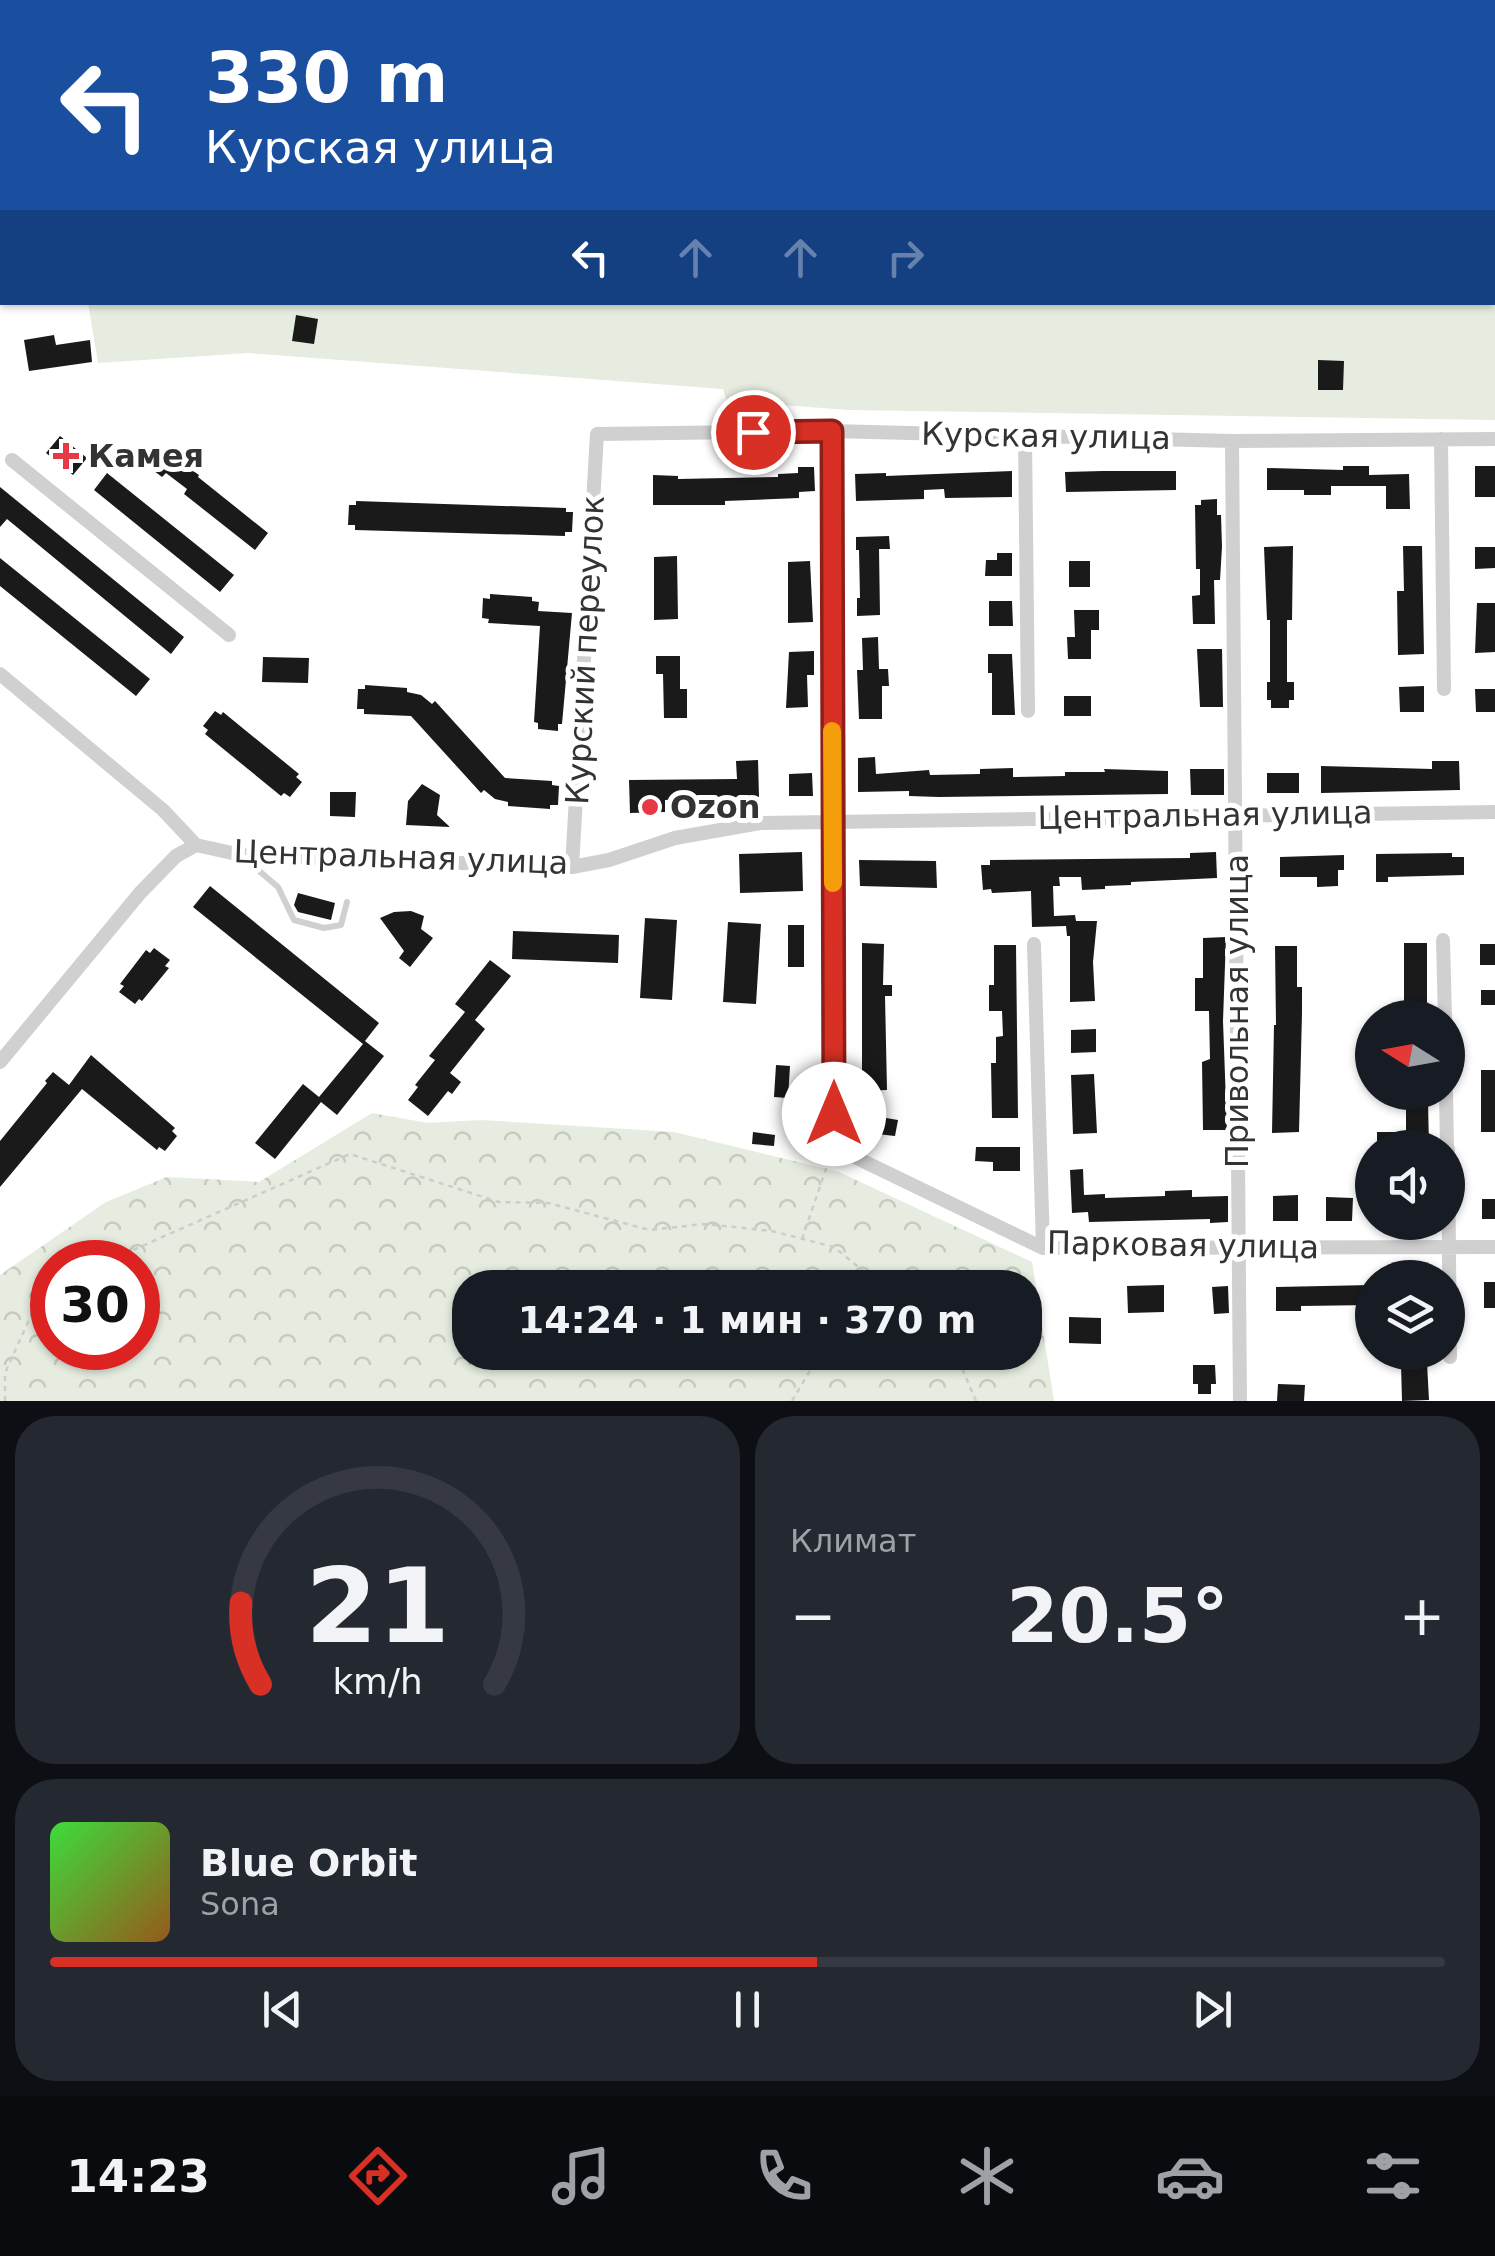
<!DOCTYPE html>
<html lang="ru">
<meta charset="utf-8">
<style>
body{margin:0;font-family:"DejaVu Sans",sans-serif;background:#242831;color:#f1f3f6;height:100vh;display:flex;flex-direction:column;font-size:38px;white-space:nowrap}
*{box-sizing:border-box;margin:0}
p{font-size:32px;color:#9ea1a6}
.icon{flex:none;width:55px;height:55px;fill:none;stroke:currentColor;stroke-width:2;stroke-linecap:round;stroke-linejoin:round}
.map{position:relative;height:1401px;overflow:hidden}
.sheet{display:flex;flex-direction:column;gap:15px;padding:15px;background:#0d0f14;flex:1}
.sheet>*{flex:none}
.hud{position:absolute;left:0px;top:0px;width:1495px;height:305px;box-shadow:0 2px 8px #0004;background:#1a4fa0;color:#fff;overflow:hidden}
.needle{width:65px;rotate:281deg}
.buttons{position:absolute;left:1355px;top:1000px;display:grid;gap:20px}
.buttons a{display:grid;place-items:center;width:110px;height:110px;border-radius:50%;background:#171b24;box-shadow:0 2px 8px #0004;font-size:50px}
.speed{position:absolute;left:30px;top:1240px;display:flex;gap:20px;font-size:50px;font-weight:700;text-align:center}
.speed>*{display:grid;place-content:center;width:130px;height:130px;border-radius:50%;background:#171b24;box-shadow:0 2px 8px #0004;line-height:1}
.speed .limit{border:15px solid #d22;background:#fff;color:#111}
.pin{position:absolute;display:grid;place-items:center;width:85px;height:85px;color:#fff;margin:-42px;border:5px solid #fff;border-radius:50%;box-shadow:0 2px 10px #0007}
.me{position:absolute;width:110px;margin:-55px;rotate:0deg;stroke-linejoin:round;filter:drop-shadow(0 0 8px #0008)}
.turn{display:flex;align-items:center;gap:35px;height:210px;padding:0 40px;font-size:45px}
.turn .icon{width:130px;height:130px;stroke-width:2.5}
.turn b{display:block;font-size:70px;line-height:85px}
.lanes{display:flex;align-items:center;height:95px;padding:0 40px;background:#0003;justify-content:center;gap:50px;direction:ltr}
.lanes .off{opacity:.35}
.big{font-size:75px;font-weight:600;line-height:1.1}
.sheet .card{flex:1;display:flex;flex-direction:column;justify-content:center;gap:15px;min-width:0;padding:0 35px;border-radius:40px;background:#242831}
.sheet .dial{align-items:center;gap:0}
.dial svg{height:260px;overflow:visible;fill:none;stroke:#363941;stroke-width:7;stroke-linecap:round;text-anchor:middle}
.dial text{fill:#f1f3f6;stroke:none}
.song{display:flex;align-items:center;gap:30px}
.cover{width:120px;height:120px;border-radius:15px;background:linear-gradient(135deg,hsl(120 70% 55%),hsl(30 70% 35%))}
.played{height:10px;border-radius:5px;background:linear-gradient(90deg,#d93025 55%,#363941 55%)}
.keys{display:flex;justify-content:space-around;direction:ltr}
.heat{display:flex;justify-content:space-between;align-items:center;font-size:55px;direction:ltr}
.sheet .tiles{flex:1;display:grid;gap:15px;grid-template-columns:1fr 1fr}
.card:last-child{grid-column:span 2}
.trip{position:absolute;left:452px;top:1270px;width:590px;height:100px;border-radius:40px;background:#171b24;box-shadow:0 2px 8px #0004;font-weight:600;line-height:100px;text-align:center}
.tab-bar{display:flex;height:160px;justify-content:space-around;align-items:center;background:#090b0e;color:#9ea1a6}
.tab-bar .icon{width:70px;height:70px}
.tab-bar .on{color:#d93025}
.tab-bar b{font-size:45px;color:#f1f3f6}
.map>svg:first-child{display:block}
.forest{fill:url(#forest-crowns);fill-rule:evenodd}
.garden{fill:#e6ecdf}
.building{fill:#1a1a1a}
.lines{fill:none;stroke-linecap:round;stroke-linejoin:round}
.path{stroke:#cdcdcd;stroke-width:2.5;stroke-dasharray:5 5;stroke-linecap:butt}
.lane{stroke:#d0d0d0;stroke-width:6}
.street{stroke:#d0d0d0;stroke-width:14}
.highway{stroke:#9a9a9a;stroke-width:25}
.route-casing{stroke:#8d1f18;stroke-width:25}
.route{stroke:#d93025;stroke-width:18}
.slow{stroke:#f59e0b;stroke-width:18}
.poi-dot{fill:#e63946;stroke:#fff;stroke-width:4}
.labels{text-anchor:middle;stroke-width:10;stroke-linejoin:round;paint-order:stroke}
.street-label{font-size:32px;fill:#333;stroke:#fff}
.poi-label{font-size:32px;font-weight:bold;fill:#333;stroke:#fff;text-anchor:start}
</style>
<div class="map">
<svg width="1495" height="1401" viewBox="0 0 1495 1401">
<defs>
<pattern id="forest-crowns" width="20" height="18" patternUnits="userSpaceOnUse" patternTransform="scale(2.5)"><rect width="20" height="18" fill="#e6ecdf"/><path d="M2 6a3 3 0 1 1 6 0M12 15a3 3 0 1 1 6 0" fill="none" stroke="#c6cbc0"/></pattern>
</defs>
<rect width="100%" height="100%" fill="#fff"/>
<path class="forest" d="M 372,1113 L 428,1123 L 481,1120 L 674,1132 L 839,1172 L 1032,1262 L 1054,1401 L 0,1401 L 0,1275 L 106,1202 L 167,1177 L 259,1182 ZM 52,1262 L 138,1262 L 138,1348 L 52,1348 ZM 470,1288 L 1025,1288 L 1025,1352 L 470,1352 Z"/>
<path class="garden" d="M 1495,180 L 1495,420 L 849,410 L 727,401 L 723,389 L 248,353 L 98,363 L 88,303 L 1492,302 Z"/>
<path class="building" d="M 296,315 L 318,319 L 314,344 L 292,341 Z
M 54,335 L 56,345 L 90,340 L 92,362 L 29,371 L 24,340 Z
M 1318,360 L 1344,361 L 1343,390 L 1318,390 Z
M 60,436 L 87,458 L 73,475 L 46,453 Z
M 159,447 L 199,475 L 198,477 L 268,533 L 255,550 L 184,494 L 187,489 L 166,473 L 162,477 L 145,464 Z
M 1343,466 L 1369,466 L 1369,475 L 1409,474 L 1410,509 L 1386,509 L 1386,486 L 1331,486 L 1331,495 L 1304,495 L 1304,490 L 1267,490 L 1267,468 L 1343,470 Z
M 1475,466 L 1495,466 L 1495,497 L 1475,497 Z
M 798,467 L 814,467 L 815,491 L 799,492 L 799,498 L 725,501 L 725,505 L 653,505 L 653,475 L 678,476 L 678,479 L 778,477 L 778,474 L 798,473 Z
M 1012,471 L 1012,497 L 945,498 L 944,489 L 924,490 L 924,499 L 856,501 L 855,474 L 886,473 L 886,476 Z
M 1103,471 L 1176,471 L 1176,490 L 1066,492 L 1065,472 Z
M 107,473 L 234,575 L 220,592 L 94,490 Z
M 0,487 L 184,637 L 171,654 L 7,519 L 0,527 Z
M 1217,499 L 1217,515 L 1221,515 L 1222,547 L 1220,580 L 1214,580 L 1215,624 L 1193,624 L 1192,596 L 1200,595 L 1200,569 L 1196,569 L 1195,505 L 1201,505 L 1201,500 Z
M 356,501 L 566,508 L 566,512 L 573,512 L 572,532 L 565,532 L 565,536 L 355,530 L 355,525 L 348,525 L 349,505 L 356,505 Z
M 889,536 L 890,549 L 879,549 L 880,615 L 857,616 L 857,598 L 860,598 L 859,550 L 856,550 L 856,537 Z
M 1293,546 L 1292,620 L 1287,620 L 1287,682 L 1294,682 L 1294,700 L 1289,700 L 1289,708 L 1271,708 L 1271,700 L 1267,700 L 1267,682 L 1270,682 L 1270,620 L 1267,620 L 1264,547 Z
M 1403,546 L 1422,546 L 1424,654 L 1398,655 L 1397,591 L 1404,591 Z
M 1475,547 L 1495,547 L 1495,568 L 1475,569 Z
M 997,553 L 1012,553 L 1012,576 L 985,576 L 986,560 L 997,560 Z
M 677,556 L 678,619 L 654,620 L 654,557 Z
M 0,558 L 150,679 L 136,696 L 0,586 Z
M 810,561 L 813,622 L 788,623 L 788,562 Z
M 1069,561 L 1090,561 L 1090,587 L 1069,587 Z
M 490,594 L 532,597 L 532,601 L 539,602 L 538,611 L 572,613 L 562,724 L 558,724 L 558,731 L 538,729 L 538,723 L 534,722 L 540,626 L 488,623 L 489,619 L 482,618 L 483,598 L 490,599 Z
M 989,601 L 1012,601 L 1013,626 L 989,626 Z
M 1477,603 L 1495,603 L 1495,652 L 1475,653 Z
M 1074,610 L 1099,610 L 1099,630 L 1091,630 L 1091,659 L 1068,659 L 1067,637 L 1075,637 Z
M 878,637 L 879,669 L 888,669 L 889,686 L 882,686 L 882,719 L 859,719 L 857,670 L 863,670 L 862,638 Z
M 1197,649 L 1222,649 L 1223,707 L 1200,707 Z
M 814,651 L 814,675 L 807,675 L 808,707 L 786,708 L 789,652 Z
M 988,654 L 1012,654 L 1015,715 L 992,715 L 992,673 L 988,673 Z
M 656,656 L 680,656 L 680,689 L 687,689 L 687,718 L 664,718 L 663,674 L 656,674 Z
M 263,657 L 309,658 L 308,683 L 262,682 Z
M 365,685 L 407,688 L 407,692 L 421,695 L 432,704 L 435,701 L 505,778 L 552,781 L 552,785 L 559,786 L 558,805 L 550,805 L 550,809 L 508,806 L 508,802 L 495,799 L 484,790 L 481,793 L 411,716 L 364,714 L 364,709 L 357,709 L 358,689 L 365,689 Z
M 1424,686 L 1424,712 L 1400,712 L 1399,687 Z
M 1475,689 L 1495,689 L 1495,712 L 1476,712 Z
M 1064,696 L 1091,696 L 1091,716 L 1064,716 Z
M 215,711 L 221,715 L 223,712 L 299,774 L 296,777 L 302,782 L 290,797 L 284,793 L 281,796 L 205,734 L 208,730 L 203,726 Z
M 875,757 L 876,774 L 929,770 L 930,775 L 980,774 L 980,769 L 1013,768 L 1013,777 L 1065,776 L 1065,772 L 1105,772 L 1104,769 L 1168,771 L 1168,794 L 939,797 L 909,796 L 909,791 L 858,792 L 858,758 Z
M 758,760 L 759,797 L 665,800 L 665,812 L 630,813 L 629,780 L 737,779 L 736,761 Z
M 1432,761 L 1459,761 L 1460,790 L 1321,793 L 1321,766 L 1432,769 Z
M 1190,769 L 1224,769 L 1224,795 L 1191,795 Z
M 812,773 L 813,796 L 789,796 L 789,774 Z
M 1267,773 L 1299,773 L 1299,793 L 1267,793 Z
M 422,784 L 440,795 L 437,815 L 450,827 L 406,825 L 408,801 Z
M 330,792 L 356,792 L 355,817 L 330,816 Z
M 802,852 L 803,891 L 740,893 L 739,854 Z
M 1216,852 L 1217,878 L 1131,882 L 1131,885 L 1105,886 L 1105,889 L 1082,890 L 1081,877 L 1059,877 L 1060,886 L 1053,886 L 1054,916 L 1075,915 L 1076,921 L 1097,921 L 1093,962 L 1095,1001 L 1070,1002 L 1070,936 L 1067,936 L 1066,926 L 1032,927 L 1031,891 L 992,893 L 991,889 L 983,890 L 981,865 L 990,865 L 990,860 L 1190,858 L 1190,853 Z
M 1452,853 L 1452,857 L 1464,857 L 1464,875 L 1388,877 L 1388,882 L 1376,882 L 1376,854 Z
M 1344,855 L 1344,870 L 1338,870 L 1338,886 L 1317,887 L 1317,877 L 1280,877 L 1280,857 Z
M 859,860 L 936,861 L 937,888 L 860,886 Z
M 210,886 L 379,1023 L 365,1041 L 384,1056 L 337,1115 L 321,1102 L 275,1159 L 255,1143 L 303,1084 L 319,1097 L 363,1044 L 193,907 Z
M 298,893 L 335,903 L 331,920 L 298,912 L 294,905 Z
M 411,911 L 424,916 L 421,929 L 433,938 L 410,967 L 399,958 L 404,951 L 380,918 L 394,912 Z
M 645,918 L 677,920 L 672,1000 L 640,998 Z
M 728,922 L 761,924 L 756,1004 L 723,1002 Z
M 788,925 L 804,925 L 804,967 L 788,967 Z
M 513,931 L 619,935 L 618,963 L 512,959 Z
M 1226,937 L 1223,1021 L 1227,1130 L 1203,1130 L 1202,1062 L 1210,1059 L 1209,1011 L 1195,1011 L 1195,978 L 1203,978 L 1203,938 Z
M 862,943 L 884,944 L 883,985 L 892,985 L 892,996 L 885,996 L 887,1090 L 862,1091 Z
M 1404,943 L 1427,943 L 1427,1011 L 1404,1011 Z
M 1480,944 L 1495,944 L 1495,965 L 1480,965 Z
M 994,945 L 1016,945 L 1018,1118 L 992,1118 L 991,1063 L 996,1063 L 996,1037 L 1003,1036 L 1002,1011 L 989,1011 L 989,985 L 994,985 Z
M 1275,946 L 1297,946 L 1297,987 L 1302,987 L 1302,1013 L 1299,1132 L 1272,1133 L 1274,1025 L 1276,1025 Z
M 154,948 L 170,960 L 165,966 L 169,968 L 142,1001 L 139,999 L 135,1004 L 119,992 L 124,986 L 120,984 L 146,950 L 150,953 Z
M 490,960 L 511,976 L 475,1020 L 485,1029 L 450,1073 L 461,1082 L 452,1094 L 448,1091 L 428,1116 L 408,1100 L 418,1087 L 415,1085 L 435,1060 L 429,1056 L 465,1012 L 455,1004 Z
M 1481,990 L 1495,990 L 1495,1005 L 1481,1005 Z
M 1096,1029 L 1096,1052 L 1071,1053 L 1071,1030 Z
M 91,1055 L 175,1128 L 172,1131 L 177,1136 L 165,1151 L 159,1147 L 157,1150 L 82,1089 L 0,1187 L 0,1141 L 47,1083 L 45,1081 L 53,1072 L 69,1085 Z
M 776,1065 L 790,1066 L 788,1098 L 774,1097 Z
M 1481,1070 L 1495,1070 L 1495,1132 L 1481,1132 Z
M 1094,1074 L 1097,1133 L 1073,1134 L 1071,1075 Z
M 1406,1101 L 1428,1101 L 1429,1148 L 1377,1148 L 1377,1132 L 1406,1132 Z
M 880,1117 L 898,1120 L 895,1136 L 877,1134 Z
M 753,1132 L 775,1135 L 774,1146 L 752,1144 Z
M 976,1147 L 1020,1147 L 1020,1171 L 993,1171 L 993,1162 L 975,1161 Z
M 1083,1169 L 1084,1195 L 1105,1194 L 1105,1198 L 1165,1196 L 1165,1191 L 1192,1190 L 1192,1197 L 1228,1196 L 1228,1222 L 1210,1223 L 1210,1219 L 1089,1222 L 1088,1212 L 1072,1213 L 1070,1170 Z
M 1298,1195 L 1298,1221 L 1273,1221 L 1273,1196 Z
M 1326,1197 L 1353,1198 L 1352,1221 L 1326,1221 Z
M 1482,1199 L 1495,1199 L 1495,1219 L 1482,1219 Z
M 1484,1282 L 1495,1282 L 1495,1308 L 1484,1308 Z
M 1164,1285 L 1164,1312 L 1128,1313 L 1127,1286 Z
M 1372,1285 L 1372,1305 L 1301,1306 L 1301,1311 L 1276,1311 L 1276,1287 Z
M 1228,1286 L 1229,1313 L 1214,1314 L 1212,1287 Z
M 1069,1317 L 1101,1318 L 1101,1344 L 1069,1343 Z
M 1427,1363 L 1429,1400 L 1402,1401 L 1401,1364 Z
M 1193,1365 L 1215,1365 L 1216,1384 L 1211,1384 L 1211,1394 L 1198,1394 L 1198,1384 L 1193,1384 Z
M 1278,1384 L 1305,1385 L 1304,1401 L 1277,1401 Z"/>
<g class="lines">
<path class="path" d="M 802,1239 L 828,1163
M 106,1262 L 350,1154 L 499,1202 L 548,1203 L 650,1230 L 704,1224 L 772,1231 L 834,1247 L 884,1288
M 860,1288 L 866,1276
M 952,1352 L 958,1359 L 976,1401
M 5,1401 L 5,1373 L 33,1311 L 52,1295
M 792,1401 L 821,1352"/>
<path class="lane" d="M 0,89 L 2,90
M 244,858 L 278,887 L 294,920 L 324,928 L 341,925 L 347,902"/>
<path class="street" d="M 831,431 L 834,1147 L 1043,1248 L 1495,1247
M 1025,436 L 1028,711
M 1441,439 L 1444,689
M 1232,441 L 1240,1401
M 12,460 L 229,635
M 0,674 L 163,810 L 196,845
M 572,867 L 597,434 L 831,431 L 1232,441 L 1495,439
M 1443,940 L 1445,1018
M 1034,944 L 1043,1248
M 0,1062 L 140,893 L 176,856 L 196,845 L 241,855 L 572,867 L 609,860 L 675,838 L 760,823 L 1495,812
M 1446,1092 L 1447,1148
M 1448,1149 L 1450,1357"/>
<path class="highway" d="M 394,0 L 420,2
M 537,0 L 565,2
M 1492,29 L 1495,28"/>
</g>
<g class="lines">
<g class="route-casing">
<path id="route" d="M 753,432 L 832,431 L 834,1114"/>
</g>
<use href="#route" class="route"/>
<path class="slow" d="M 832,731 L 833,883"/>
</g>
<g class="poi-dot">
<path d="M61 441h10v10h10v10h-10v10h-10v-10h-10v-10h10z"/>
<circle cx="650" cy="807" r="10"/>
</g>
<g class="labels">
<g class="street-label">
<text transform="translate(1046 436) rotate(1)" y="11">Курская улица</text>
<text transform="translate(585 650) rotate(-87)" y="11">Курский переулок</text>
<text transform="translate(1205 815) rotate(-1)" y="11">Центральная улица</text>
<text transform="translate(401 857) rotate(2)" y="11">Центральная улица</text>
<text transform="translate(1237 1011) rotate(-90)" y="11">Привольная улица</text>
<text transform="translate(1183 1245) rotate(1)" y="11">Парковая улица</text>
</g>
<g class="poi-label">
<text x="88" y="467">Камея</text>
<text x="670" y="818">Ozon</text>
</g>
</g>
</svg>
<div class="buttons">
<a><svg class="needle" viewBox="-14 -14 28 28"><path d="M0-13l5 13h-10z" fill="#e53935"/><path d="M0 13l5-13h-10z" fill="#9ea1a6"/></svg></a>
<a><svg class="icon" aria-label="sound" viewBox="0 0 24 24"><path d="M4 9h4l5-4v14l-5-4H4zM17 9q2 3 0 6"/></svg></a>
<a><svg class="icon" aria-label="layers" viewBox="0 0 24 24"><path d="M12 4l9 5-9 5-9-5zM3 14l9 5 9-5"/></svg></a>
</div>
<div class="speed"><div class="limit">30</div></div>
<div class="pin" style="left:753px;top:432px;background:#d93025"><svg class="icon" aria-label="arrive" viewBox="0 0 24 24"><path d="M6 21V4h12l-3 4 3 4H6"/></svg></div>
<svg class="me" style="left:834px;top:1114px" viewBox="-20 -20 40 40"><circle r="19" fill="#fff"/><path d="M0-13L10 11 0 6-10 11z" fill="#d93025"/></svg>
<div class="trip">14:24 · 1 мин · 370 m</div>
<div class="hud">
<div class="turn"><svg class="icon" aria-label="left" viewBox="0 0 24 24"><path d="M17 20v-9H6M10 6l-5 5 5 5"/></svg><div><b>330 m</b>Курская улица</div></div>
<div class="lanes"><svg class="icon" aria-label="left" viewBox="0 0 24 24"><path d="M17 20v-9H6M10 6l-5 5 5 5"/></svg><svg class="icon off" aria-label="ahead" viewBox="0 0 24 24"><path d="M12 20V5M6 11l6-6 6 6"/></svg><svg class="icon off" aria-label="ahead" viewBox="0 0 24 24"><path d="M12 20V5M6 11l6-6 6 6"/></svg><svg class="icon off" aria-label="right" viewBox="0 0 24 24"><path d="M7 20v-9h11M14 6l5 5-5 5"/></svg></div>
</div>
</div>
<section class="sheet">
<div class="tiles">
<div class="card dial"><svg viewBox="0 0 100 80">
<path d="M14 69A42 42 0 1 1 86 69"/>
<path d="M14 69A42 42 0 0 1 8 44" stroke="#d93025"/>
<text x="50" y="56" font-size="32" font-weight="700">21</text>
<text x="50" y="72" font-size="11">km/h</text>
</svg></div>
<div class="card"><p>Климат</p>
<div class="heat"><a>−</a><b class="big">20.5°</b><a>+</a></div>
</div>
<div class="card">
<div class="song"><i class="cover"></i><div><b>Blue Orbit</b><p>Sona</p></div></div>
<div class="played"></div>
<div class="keys"><svg class="icon" aria-label="previous" viewBox="0 0 24 24"><path d="M18 5L8 12l10 7zM5 5v14"/></svg><svg class="icon" aria-label="pause" viewBox="0 0 24 24"><path d="M8 5v14M16 5v14"/></svg><svg class="icon" aria-label="next" viewBox="0 0 24 24"><path d="M6 5l10 7-10 7zM19 5v14"/></svg></div>
</div>
</div>
</section>
<nav class="tab-bar">
<b>14:23</b>
<svg class="icon on" aria-label="directions" viewBox="0 0 24 24"><path d="M12 3l9 9-9 9-9-9zM9 14v-3h6M13 9l2 2-2 2"/></svg>
<svg class="icon" aria-label="music" viewBox="0 0 24 24"><path d="M9 18V5l10-2v13"/><circle cx="6" cy="18" r="3"/><circle cx="16" cy="16" r="3"/></svg>
<svg class="icon" aria-label="phone" viewBox="0 0 24 24"><path d="M5 4h4l2 5-3 2q2 4 5 5l2-3 5 2v4C11 20 4 13 5 4z"/></svg>
<svg class="icon" aria-label="climate" viewBox="0 0 24 24"><path d="M12 3v18M4 7l16 10M4 17L20 7"/></svg>
<svg class="icon" aria-label="car" viewBox="0 0 24 24"><path d="M5 17H2v-5l4-1 3-4h7l3 4 3 1v5h-3M9 17h6M6 11h13"/><circle cx="7" cy="17" r="2"/><circle cx="17" cy="17" r="2"/></svg>
<svg class="icon" aria-label="filters" viewBox="0 0 24 24"><path d="M4 7h16M4 17h16"/><circle cx="9" cy="7" r="2"/><circle cx="15" cy="17" r="2"/></svg>
</nav>
